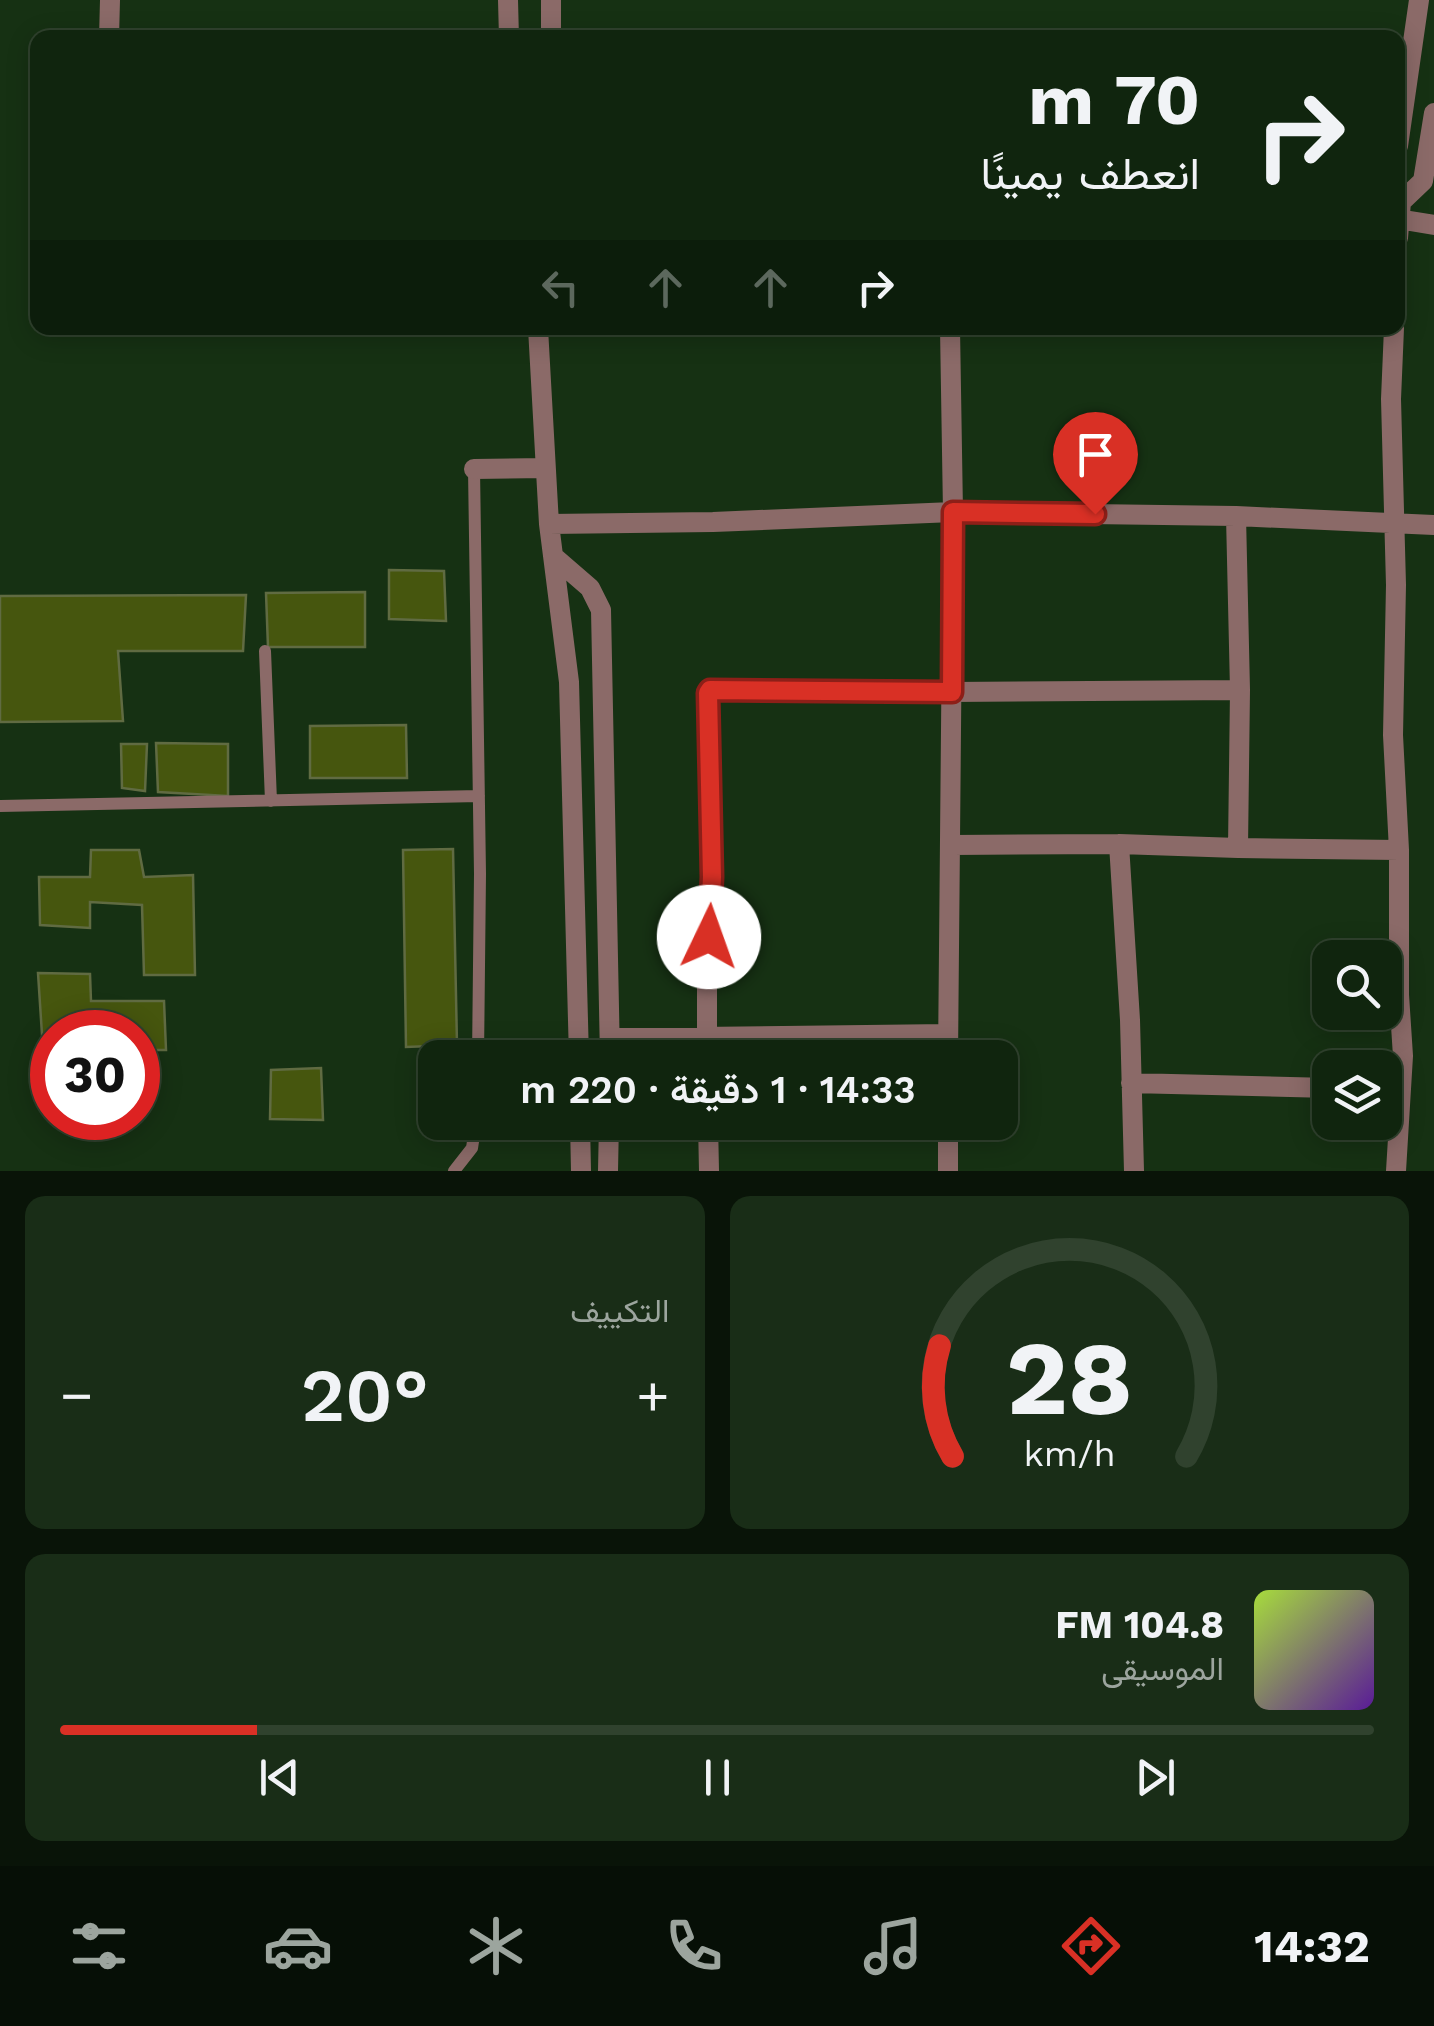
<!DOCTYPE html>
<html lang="ar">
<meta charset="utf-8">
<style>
body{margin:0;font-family:"Work Sans",Vazirmatn,sans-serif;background:#192d17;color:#f1f3f6;direction:rtl;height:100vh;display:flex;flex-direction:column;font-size:38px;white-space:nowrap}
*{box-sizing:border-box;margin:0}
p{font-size:32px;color:#9ca59e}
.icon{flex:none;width:55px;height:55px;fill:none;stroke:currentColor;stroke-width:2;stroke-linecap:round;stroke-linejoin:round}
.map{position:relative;height:1171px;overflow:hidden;direction:ltr}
.drawer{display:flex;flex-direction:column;gap:25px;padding:25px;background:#091408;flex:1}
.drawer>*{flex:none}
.hud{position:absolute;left:30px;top:30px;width:1375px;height:305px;border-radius:20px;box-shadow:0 5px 25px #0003,0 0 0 2px #30422e;direction:rtl;background:#10250e;color:#f1f3f6;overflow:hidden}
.tools{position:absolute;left:1312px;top:940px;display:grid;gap:20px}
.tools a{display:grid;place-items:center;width:90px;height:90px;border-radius:20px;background:#10250e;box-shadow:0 5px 25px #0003,0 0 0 2px #30422e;font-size:50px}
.speed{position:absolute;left:30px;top:1010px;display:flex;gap:20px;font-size:50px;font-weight:700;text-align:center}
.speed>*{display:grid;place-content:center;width:130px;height:130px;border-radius:50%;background:#10250e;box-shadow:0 5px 25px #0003,0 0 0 2px #30422e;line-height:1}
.speed .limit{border:15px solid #d22;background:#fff;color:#111}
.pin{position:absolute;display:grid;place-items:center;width:85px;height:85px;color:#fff;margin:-102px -42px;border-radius:50% 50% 50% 0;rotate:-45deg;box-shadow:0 0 10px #0007}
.pin .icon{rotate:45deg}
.me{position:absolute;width:110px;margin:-55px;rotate:3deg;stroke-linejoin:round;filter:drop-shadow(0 0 8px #0008)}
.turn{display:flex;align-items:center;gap:35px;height:210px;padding:0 40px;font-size:45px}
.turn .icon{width:130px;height:130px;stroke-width:2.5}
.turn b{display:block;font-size:70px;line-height:85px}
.lanes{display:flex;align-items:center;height:95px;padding:0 40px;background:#0003;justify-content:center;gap:50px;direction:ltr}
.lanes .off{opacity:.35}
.big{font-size:75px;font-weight:600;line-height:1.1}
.drawer .tile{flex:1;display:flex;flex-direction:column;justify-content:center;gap:15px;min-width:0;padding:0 35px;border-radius:20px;background:#192d17}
.drawer .dial{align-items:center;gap:0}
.dial svg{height:260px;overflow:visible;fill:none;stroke:#30422e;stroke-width:7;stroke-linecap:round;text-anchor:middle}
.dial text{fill:#f1f3f6;stroke:none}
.song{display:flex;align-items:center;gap:30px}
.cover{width:120px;height:120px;border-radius:15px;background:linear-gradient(135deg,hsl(80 70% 55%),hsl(270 70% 35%))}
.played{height:10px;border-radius:5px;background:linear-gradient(90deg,#d93025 15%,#30422e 15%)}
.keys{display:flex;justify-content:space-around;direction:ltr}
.heat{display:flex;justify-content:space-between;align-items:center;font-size:55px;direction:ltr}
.drawer .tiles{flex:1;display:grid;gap:25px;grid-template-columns:1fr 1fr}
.tile:last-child{grid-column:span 2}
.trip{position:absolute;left:418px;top:1040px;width:600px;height:100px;border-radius:20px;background:#10250e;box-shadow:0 5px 25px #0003,0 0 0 2px #30422e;font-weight:600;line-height:100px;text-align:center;direction:rtl}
.dock{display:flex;height:160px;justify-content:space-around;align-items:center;background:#060f06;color:#9ca59e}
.dock .icon{width:70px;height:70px}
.dock .current{color:#d93025}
.dock b{font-size:45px;color:#f1f3f6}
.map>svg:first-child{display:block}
.building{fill:#46560e;stroke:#606b42;stroke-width:2.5}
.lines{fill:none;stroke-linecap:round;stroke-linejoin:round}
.lane{stroke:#8b6a68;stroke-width:12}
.street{stroke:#8b6a68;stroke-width:20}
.route-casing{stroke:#8d1f18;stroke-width:25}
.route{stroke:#d93025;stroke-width:18}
</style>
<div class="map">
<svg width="1434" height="1171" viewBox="0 0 1434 1171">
<rect width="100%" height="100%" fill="#163113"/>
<path class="building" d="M 389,570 L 444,571 L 446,621 L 389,619 Z
M 365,592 L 365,647 L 268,647 L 266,593 Z
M 246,595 L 243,651 L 118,651 L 123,721 L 0,722 L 0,596 Z
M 406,725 L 407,778 L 310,778 L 310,726 Z
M 156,743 L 228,744 L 228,796 L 158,792 Z
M 121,744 L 147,744 L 145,791 L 122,788 Z
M 453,849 L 457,1045 L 406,1047 L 403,850 Z
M 91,850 L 139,850 L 144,877 L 193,875 L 195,975 L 144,975 L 142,905 L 90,902 L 90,928 L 40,925 L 39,877 L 90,877 Z
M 38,973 L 90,974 L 91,1001 L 164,1001 L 166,1050 L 138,1050 L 138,1032 L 52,1032 L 52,1050 L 43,1050 Z
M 321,1068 L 323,1120 L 270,1119 L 271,1070 Z"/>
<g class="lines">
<path class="lane" d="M 474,469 L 480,874 L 478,1058
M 265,651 L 271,801
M 0,806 L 479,796
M 454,1171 L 472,1148 L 476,1122"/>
<path class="street" d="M 508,0 L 509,38
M 109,38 L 110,0
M 551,38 L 551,0
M 1398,146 L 1419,0
M 1398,219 L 1434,225
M 1398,238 L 1401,202 L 1423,181 L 1434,113
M 538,328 L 549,524 L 569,682 L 579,1058
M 1394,328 L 1391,399 L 1396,585 L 1393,735 L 1399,850 L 1399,995 L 1403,1056 L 1396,1171
M 474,469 L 545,468
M 1236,516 L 1240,690 L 1238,848
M 549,524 L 713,522 L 953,512 L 1236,516 L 1434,525
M 553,556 L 590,588 L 601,610 L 610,1058
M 1119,844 L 1130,1020 L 1134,1171
M 952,845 L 1119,844 L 1238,848 L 1399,850
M 611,1038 L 948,1034
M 707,1058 L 707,967 L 712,877 L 708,693 L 710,690 L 951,692 L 1240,690
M 948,1058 L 953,512 L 950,328
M 1131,1083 L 1330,1088
M 580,1122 L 581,1171
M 708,1122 L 709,1171
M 948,1122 L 948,1171
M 608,1171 L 609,1122"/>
</g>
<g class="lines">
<g class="route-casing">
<path id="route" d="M 709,937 L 712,877 L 708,693 L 710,690 L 952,692 L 953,512 L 1095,514"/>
</g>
<use href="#route" class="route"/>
</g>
</svg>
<div class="tools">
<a><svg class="icon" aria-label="search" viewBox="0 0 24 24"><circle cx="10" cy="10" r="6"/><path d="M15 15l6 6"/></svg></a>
<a><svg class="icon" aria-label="layers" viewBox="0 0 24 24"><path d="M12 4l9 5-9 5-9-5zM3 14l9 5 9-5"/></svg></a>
</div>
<div class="speed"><div class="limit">30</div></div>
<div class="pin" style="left:1095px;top:514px;background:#d93025"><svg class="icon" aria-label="arrive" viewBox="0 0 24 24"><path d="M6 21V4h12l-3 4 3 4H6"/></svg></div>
<svg class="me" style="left:709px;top:937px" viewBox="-20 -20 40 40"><circle r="19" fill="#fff"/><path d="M0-13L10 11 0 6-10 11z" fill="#d93025"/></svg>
<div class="trip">14:33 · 1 دقيقة · 220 m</div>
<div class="hud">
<div class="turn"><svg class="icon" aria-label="right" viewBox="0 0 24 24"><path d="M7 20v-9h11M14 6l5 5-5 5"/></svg><div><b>70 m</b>انعطف يمينًا</div></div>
<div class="lanes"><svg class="icon off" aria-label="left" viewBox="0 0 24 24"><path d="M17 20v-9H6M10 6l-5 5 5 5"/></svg><svg class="icon off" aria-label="ahead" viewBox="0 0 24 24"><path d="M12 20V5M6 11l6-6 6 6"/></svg><svg class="icon off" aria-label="ahead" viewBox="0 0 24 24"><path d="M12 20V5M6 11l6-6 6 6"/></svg><svg class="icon" aria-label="right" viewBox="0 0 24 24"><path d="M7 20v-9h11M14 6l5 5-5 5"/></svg></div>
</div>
</div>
<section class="drawer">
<div class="tiles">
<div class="tile dial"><svg viewBox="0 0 100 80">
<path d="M14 69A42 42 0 1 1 86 69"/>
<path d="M14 69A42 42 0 0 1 10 35" stroke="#d93025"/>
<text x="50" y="56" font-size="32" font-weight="700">28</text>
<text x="50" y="72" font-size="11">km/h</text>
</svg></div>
<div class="tile"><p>التكييف</p>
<div class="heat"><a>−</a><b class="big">20°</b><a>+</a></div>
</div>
<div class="tile">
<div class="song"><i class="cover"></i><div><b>104.8 FM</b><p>الموسيقى</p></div></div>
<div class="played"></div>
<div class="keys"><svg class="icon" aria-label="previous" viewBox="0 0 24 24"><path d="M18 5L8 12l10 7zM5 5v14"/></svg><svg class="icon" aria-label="pause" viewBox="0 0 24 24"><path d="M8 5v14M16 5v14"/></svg><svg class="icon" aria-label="next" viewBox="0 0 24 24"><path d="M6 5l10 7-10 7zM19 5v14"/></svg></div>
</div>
</div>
</section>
<nav class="dock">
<b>14:32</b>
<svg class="icon current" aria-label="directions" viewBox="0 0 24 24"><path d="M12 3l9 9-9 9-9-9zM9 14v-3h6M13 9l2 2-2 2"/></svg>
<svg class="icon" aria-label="music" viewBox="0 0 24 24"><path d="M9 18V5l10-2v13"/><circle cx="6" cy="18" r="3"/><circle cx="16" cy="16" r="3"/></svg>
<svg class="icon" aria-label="phone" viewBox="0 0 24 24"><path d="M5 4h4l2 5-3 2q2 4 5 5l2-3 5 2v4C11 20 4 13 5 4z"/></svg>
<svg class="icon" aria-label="climate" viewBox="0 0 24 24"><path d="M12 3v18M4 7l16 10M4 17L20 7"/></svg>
<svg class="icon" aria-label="car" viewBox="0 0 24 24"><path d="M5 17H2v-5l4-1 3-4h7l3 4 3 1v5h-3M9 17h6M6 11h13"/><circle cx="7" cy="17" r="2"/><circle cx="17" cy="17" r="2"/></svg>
<svg class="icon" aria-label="filters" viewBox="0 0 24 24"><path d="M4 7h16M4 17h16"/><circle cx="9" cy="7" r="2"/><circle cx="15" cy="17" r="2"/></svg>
</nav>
